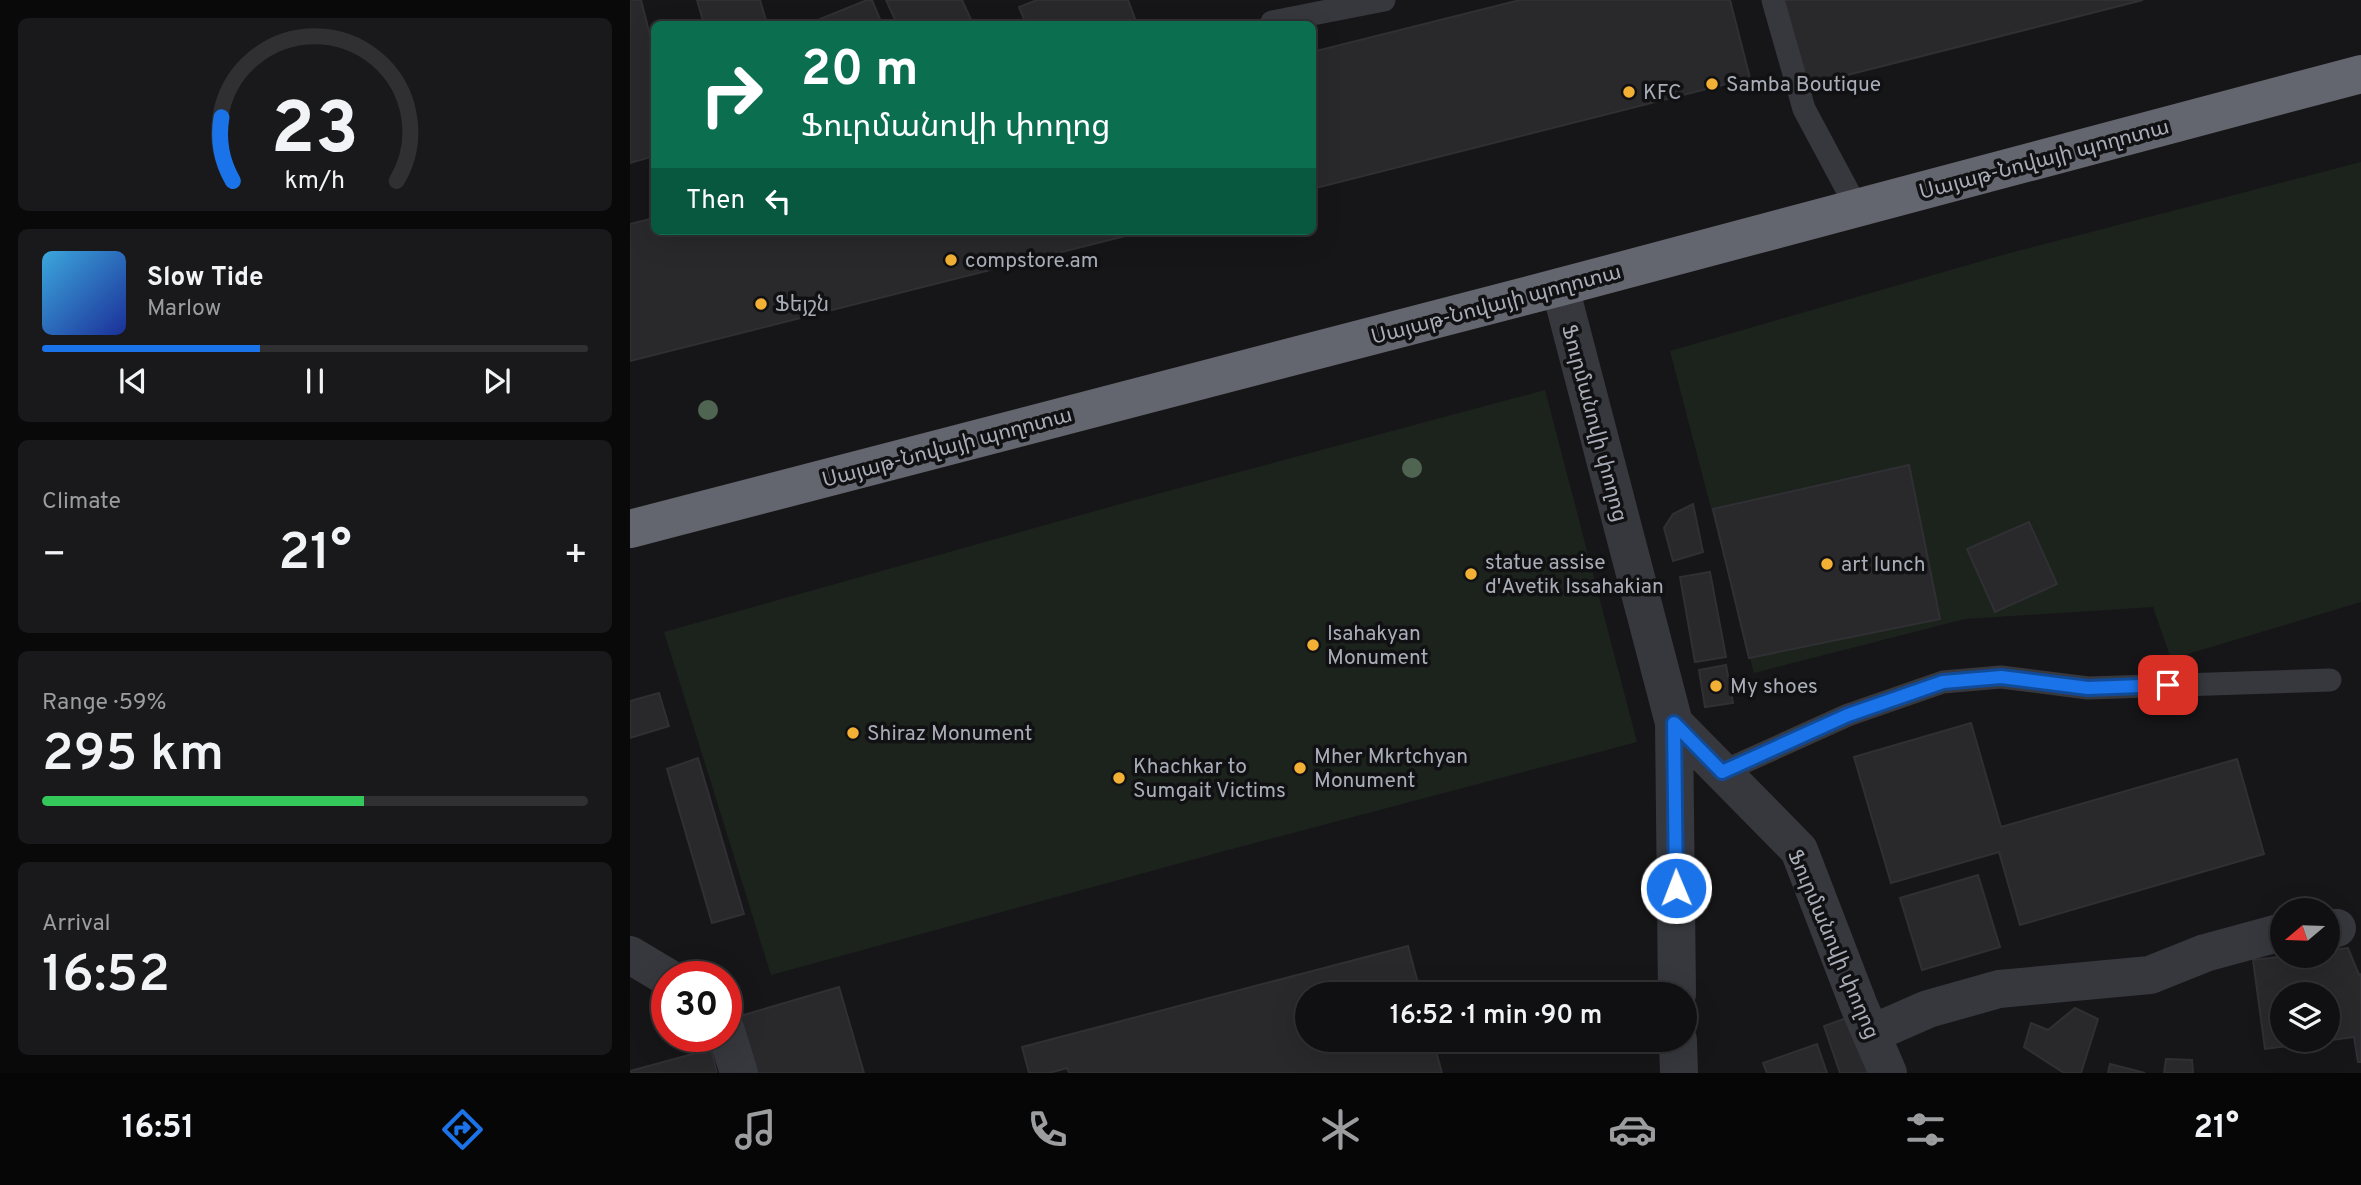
<!DOCTYPE html>
<meta charset="utf-8">
<style>
body{margin:0;font-family:Overpass,"Noto Sans Armenian",sans-serif;background:#19191b;color:#f1f3f6;height:100vh;display:flex;flex-direction:column;font-size:26px;white-space:nowrap}
*{box-sizing:border-box;margin:0}
p{font-size:23px;color:#9c9d9f}
.icon{flex:none;width:38px;height:38px;fill:none;stroke:currentColor;stroke-width:2;stroke-linecap:round;stroke-linejoin:round}
.map{position:relative;flex:1;overflow:hidden}
.panel{display:flex;flex-direction:column;gap:18px;padding:18px;background:#09090a;width:630px}
.panel>*{flex:none}
.guide{position:absolute;left:21px;top:21px;width:665px;height:214px;border-radius:10px;box-shadow:0 7px 28px #0002,0 0 0 2px #303032;background:#0b6e4f;color:#fff;overflow:hidden}
.needle{width:46px;rotate:251deg}
.tools{position:absolute;left:1640px;top:898px;display:grid;gap:14px}
.tools a{display:grid;place-items:center;width:70px;height:70px;border-radius:50%;background:#101012;box-shadow:0 7px 28px #0002,0 0 0 2px #303032;font-size:35px}
.speed{position:absolute;left:21px;top:961px;display:flex;gap:14px;font-size:35px;font-weight:700;text-align:center}
.speed>*{display:grid;place-content:center;width:91px;height:91px;border-radius:50%;background:#101012;box-shadow:0 7px 28px #0002,0 0 0 2px #303032;line-height:1}
.speed .limit{border:10px solid #d22;background:#fff;color:#111}
.pin{position:absolute;display:grid;place-items:center;width:60px;height:60px;color:#fff;margin:-30px;border-radius:14px;box-shadow:0 4px 10px #0006}
.me{position:absolute;width:77px;margin:-38px;rotate:359deg;stroke-linejoin:round;filter:drop-shadow(0 0 5px #0008)}
.turn{display:flex;align-items:center;gap:24px;height:147px;padding:0 35px;font-size:32px}
.turn .icon{width:91px;height:91px;stroke-width:2.5}
.turn b{display:block;font-size:49px;line-height:60px}
.then{display:flex;align-items:center;height:66px;padding:0 35px;background:#0003;gap:14px;font-size:26px}
.big{font-size:52px;font-weight:600;line-height:1.1}
.panel .tile{flex:1;display:flex;flex-direction:column;justify-content:center;gap:10px;min-width:0;padding:0 24px;border-radius:10px;background:#19191b}
.panel .dial{align-items:center;gap:0}
.dial svg{height:182px;overflow:visible;fill:none;stroke:#303032;stroke-width:7;stroke-linecap:round;text-anchor:middle}
.dial text{fill:#f1f3f6;stroke:none}
.song{display:flex;align-items:center;gap:21px}
.cover{width:84px;height:84px;border-radius:10px;background:linear-gradient(135deg,hsl(200 70% 55%),hsl(230 70% 35%))}
.played{height:7px;border-radius:4px;background:linear-gradient(90deg,#1a73e8 40%,#303032 40%)}
.keys{display:flex;justify-content:space-around;direction:ltr}
.heat{display:flex;justify-content:space-between;align-items:center;font-size:38px;direction:ltr}
.charge{height:10px;border-radius:5px;background:linear-gradient(90deg,#34c759 59%,#303032 0)}
.trip{position:absolute;left:665px;top:982px;width:402px;height:70px;border-radius:35px;background:#101012;box-shadow:0 7px 28px #0002,0 0 0 2px #303032;font-weight:600;line-height:70px;text-align:center}
.dock{display:flex;height:112px;justify-content:space-around;align-items:center;background:#060607;color:#9c9d9f}
.dock .icon{width:49px;height:49px}
.dock .on{color:#1a73e8}
.dock b{font-size:32px;color:#f1f3f6}
main{display:flex;flex:1;min-height:0}
.map>svg:first-child{display:block}
.green{fill:#1c231d}
.building{fill:#29292c;stroke:#303034;stroke-width:2;fill-rule:evenodd}
.lines{fill:none;stroke-linecap:round;stroke-linejoin:round}
.lane{stroke:#37383d;stroke-width:23}
.street{stroke:#37383d;stroke-width:38}
.highway{stroke:#63666e;stroke-width:38}
.tree{fill:#506452}
.route-casing{stroke:#114b97;stroke-width:18}
.route{stroke:#1a73e8;stroke-width:12}
.poi-dot{fill:#f2b134;stroke:#111113;stroke-width:2.5}
.labels{text-anchor:middle;stroke-width:7;stroke-linejoin:round;paint-order:stroke}
.poi-label{font-size:21px;fill:#a8adb8;stroke:#111113;text-anchor:start}
.street-label{font-size:21px;fill:#a8adb8;stroke:#111113}
</style>
<main>
<section class="panel">
<div class="tile dial"><svg viewBox="0 0 100 80">
<path d="M14 69A42 42 0 1 1 86 69"/>
<path d="M14 69A42 42 0 0 1 9 41" stroke="#1a73e8"/>
<text x="50" y="56" font-size="32" font-weight="700">23</text>
<text x="50" y="72" font-size="11">km/h</text>
</svg></div>
<div class="tile">
<div class="song"><i class="cover"></i><div><b>Slow Tide</b><p>Marlow</p></div></div>
<div class="played"></div>
<div class="keys"><svg class="icon" aria-label="previous" viewBox="0 0 24 24"><path d="M18 5L8 12l10 7zM5 5v14"/></svg><svg class="icon" aria-label="pause" viewBox="0 0 24 24"><path d="M8 5v14M16 5v14"/></svg><svg class="icon" aria-label="next" viewBox="0 0 24 24"><path d="M6 5l10 7-10 7zM19 5v14"/></svg></div>
</div>
<div class="tile"><p>Climate</p>
<div class="heat"><a>−</a><b class="big">21°</b><a>+</a></div>
</div>
<div class="tile"><p>Range · 59%</p><b class="big">295 km</b><div class="charge"></div></div>
<div class="tile"><p>Arrival</p><b class="big">16:52</b></div>
</section>
<div class="map">
<svg width="1731" height="1073" viewBox="0 0 1731 1073">
<rect width="100%" height="100%" fill="#161618"/>
<path class="green" d="M 1731,162 L 1731,602 L 1541,659 L 1523,607 L 1335,619 L 1124,673 L 1040,351 L 1376,254 Z
M 915,390 L 1007,742 L 598,850 L 141,975 L 34,632 L 501,501 Z"/>
<path class="building" d="M 0,0 L 11,0 L 24,51 L 24,156 L 0,163 Z
M 67,0 L 130,0 L 137,24 L 74,24 Z
M 237,0 L 242,0 L 252,24 L 192,24 L 190,19 Z
M 256,0 L 332,0 L 343,24 L 267,24 Z
M 407,0 L 498,0 L 507,24 L 396,24 L 389,7 Z
M 890,0 L 1100,0 L 1120,78 L 682,189 L 682,52 Z
M 1148,0 L 1513,0 L 1170,87 Z
M 24,218 L 24,231 L 515,231 L 0,361 L 0,224 Z
M 1279,465 L 1310,619 L 1119,658 L 1083,509 Z
M 1063,504 L 1073,552 L 1043,561 L 1034,528 L 1043,514 Z
M 1399,522 L 1427,584 L 1365,612 L 1337,549 Z
M 1080,572 L 1096,657 L 1065,662 L 1050,577 Z
M 1096,665 L 1103,703 L 1075,707 L 1069,670 Z
M 29,693 L 39,726 L 0,738 L 0,701 Z
M 1341,723 L 1371,827 L 1607,759 L 1634,854 L 1390,925 L 1369,852 L 1261,883 L 1224,757 Z
M 68,758 L 114,914 L 82,923 L 37,769 Z
M 1348,875 L 1370,947 L 1292,970 L 1270,898 Z
M 778,946 L 791,994 L 677,994 L 677,1040 L 803,1040 L 812,1073 L 439,1073 L 437,1068 L 419,1073 L 399,1073 L 392,1047 Z
M 1718,948 L 1729,975 L 1731,974 L 1731,1062 L 1728,1062 L 1724,1037 L 1635,1049 L 1623,960 L 1658,956 L 1698,956 L 1698,950 ZM 1652,994 L 1698,994 L 1698,1040 L 1652,1040 Z
M 209,987 L 234,1073 L 124,1073 L 107,1017 Z
M 1445,1008 L 1468,1019 L 1451,1073 L 1434,1073 L 1394,1047 L 1401,1023 L 1418,1030 Z
M 1219,1017 L 1238,1073 L 1210,1073 L 1194,1026 Z
M 1187,1044 L 1197,1073 L 1137,1073 L 1133,1063 Z
M 81,1049 L 87,1073 L 0,1073 L 0,1071 Z
M 1536,1059 L 1562,1060 L 1563,1073 L 1534,1073 Z
M 1480,1064 L 1515,1073 L 1478,1073 Z"/>
<g class="lines">
<path class="lane" d="M 1143,0 L 1174,109 L 1227,208
M 642,22 L 754,0
M 1092,772 L 1218,715 L 1313,682 L 1371,677 L 1458,688 L 1700,680"/>
<path class="street" d="M 930,287 L 1044,723 L 1169,850 L 1229,1006 L 1258,1073
M 1044,723 L 1047,994
M 1698,928 L 1707,928
M 0,955 L 37,977
M 96,1031 L 109,1073
M 1241,1034 L 1298,1009 L 1369,989 L 1520,975 L 1575,953 L 1652,932
M 1048,1040 L 1049,1073"/>
<path class="highway" d="M 0,529 L 930,287 L 1731,74"/>
</g>
<g class="tree">
<circle cx="78" cy="410" r="10"/>
<circle cx="782" cy="468" r="10"/>
</g>
<g class="lines">
<g class="route-casing">
<path id="route" d="M 1046,888 L 1044,723 L 1092,772 L 1218,715 L 1313,682 L 1371,677 L 1458,688 L 1538,685"/>
</g>
<use href="#route" class="route"/>
</g>
<g class="poi-dot">
<circle cx="1082" cy="84" r="7"/>
<circle cx="999" cy="92" r="7"/>
<circle cx="321" cy="260" r="7"/>
<circle cx="131" cy="304" r="7"/>
<circle cx="1197" cy="564" r="7"/>
<circle cx="841" cy="574" r="7"/>
<circle cx="683" cy="645" r="7"/>
<circle cx="1086" cy="686" r="7"/>
<circle cx="223" cy="733" r="7"/>
<circle cx="670" cy="768" r="7"/>
<circle cx="489" cy="778" r="7"/>
</g>
<g class="labels">
<g class="poi-label">
<text x="1096" y="91">Samba Boutique</text>
<text x="1013" y="99">KFC</text>
<text x="335" y="267">compstore.am</text>
<text x="145" y="311">Ֆեյշն</text>
<text x="855" y="569">statue assise<tspan x="855" dy="24">d'Avetik Issahakian</tspan></text>
<text x="1211" y="571">art lunch</text>
<text x="697" y="640">Isahakyan<tspan x="697" dy="24">Monument</tspan></text>
<text x="1100" y="693">My shoes</text>
<text x="237" y="740">Shiraz Monument</text>
<text x="684" y="763">Mher Mkrtchyan<tspan x="684" dy="24">Monument</tspan></text>
<text x="503" y="773">Khachkar to<tspan x="503" dy="24">Sumgait Victims</tspan></text>
</g>
<g class="street-label">
<text transform="translate(1414 159) rotate(-15)" y="7">Սայաթ-Նովայի պողոտա</text>
<text transform="translate(866 304) rotate(-15)" y="7">Սայաթ-Նովայի պողոտա</text>
<text transform="translate(965 423) rotate(75)" y="7">Ֆուրմանովի փողոց</text>
<text transform="translate(317 447) rotate(-15)" y="7">Սայաթ-Նովայի պողոտա</text>
<text transform="translate(1204 944) rotate(67)" y="7">Ֆուրմանովի փողոց</text>
</g>
</g>
</svg>
<div class="tools">
<a><svg class="needle" viewBox="-14 -14 28 28"><path d="M0-13l5 13h-10z" fill="#e53935"/><path d="M0 13l5-13h-10z" fill="#9c9d9f"/></svg></a>
<a><svg class="icon" aria-label="layers" viewBox="0 0 24 24"><path d="M12 4l9 5-9 5-9-5zM3 14l9 5 9-5"/></svg></a>
</div>
<div class="speed"><div class="limit">30</div></div>
<div class="pin" style="left:1538px;top:685px;background:#d93025"><svg class="icon" aria-label="arrive" viewBox="0 0 24 24"><path d="M6 21V4h12l-3 4 3 4H6"/></svg></div>
<svg class="me" style="left:1046px;top:888px" viewBox="-20 -20 40 40"><circle r="17" fill="#1a73e8" stroke="#fff" stroke-width="3"/><path d="M0-11L8 9 0 5-8 9z" fill="#fff"/></svg>
<div class="trip">16:52 · 1 min · 90 m</div>
<div class="guide">
<div class="turn"><svg class="icon" aria-label="right" viewBox="0 0 24 24"><path d="M7 20v-9h11M14 6l5 5-5 5"/></svg><div><b>20 m</b>Ֆուրմանովի փողոց</div></div>
<div class="then">Then<svg class="icon" aria-label="left" viewBox="0 0 24 24"><path d="M17 20v-9H6M10 6l-5 5 5 5"/></svg></div>
</div>
</div>
</main>
<nav class="dock">
<b>16:51</b>
<svg class="icon on" aria-label="directions" viewBox="0 0 24 24"><path d="M12 3l9 9-9 9-9-9zM9 14v-3h6M13 9l2 2-2 2"/></svg>
<svg class="icon" aria-label="music" viewBox="0 0 24 24"><path d="M9 18V5l10-2v13"/><circle cx="6" cy="18" r="3"/><circle cx="16" cy="16" r="3"/></svg>
<svg class="icon" aria-label="phone" viewBox="0 0 24 24"><path d="M5 4h4l2 5-3 2q2 4 5 5l2-3 5 2v4C11 20 4 13 5 4z"/></svg>
<svg class="icon" aria-label="climate" viewBox="0 0 24 24"><path d="M12 3v18M4 7l16 10M4 17L20 7"/></svg>
<svg class="icon" aria-label="car" viewBox="0 0 24 24"><path d="M5 17H2v-5l4-1 3-4h7l3 4 3 1v5h-3M9 17h6M6 11h13"/><circle cx="7" cy="17" r="2"/><circle cx="17" cy="17" r="2"/></svg>
<svg class="icon" aria-label="filters" viewBox="0 0 24 24"><path d="M4 7h16M4 17h16"/><circle cx="9" cy="7" r="2"/><circle cx="15" cy="17" r="2"/></svg>
<b>21°</b>
</nav>
